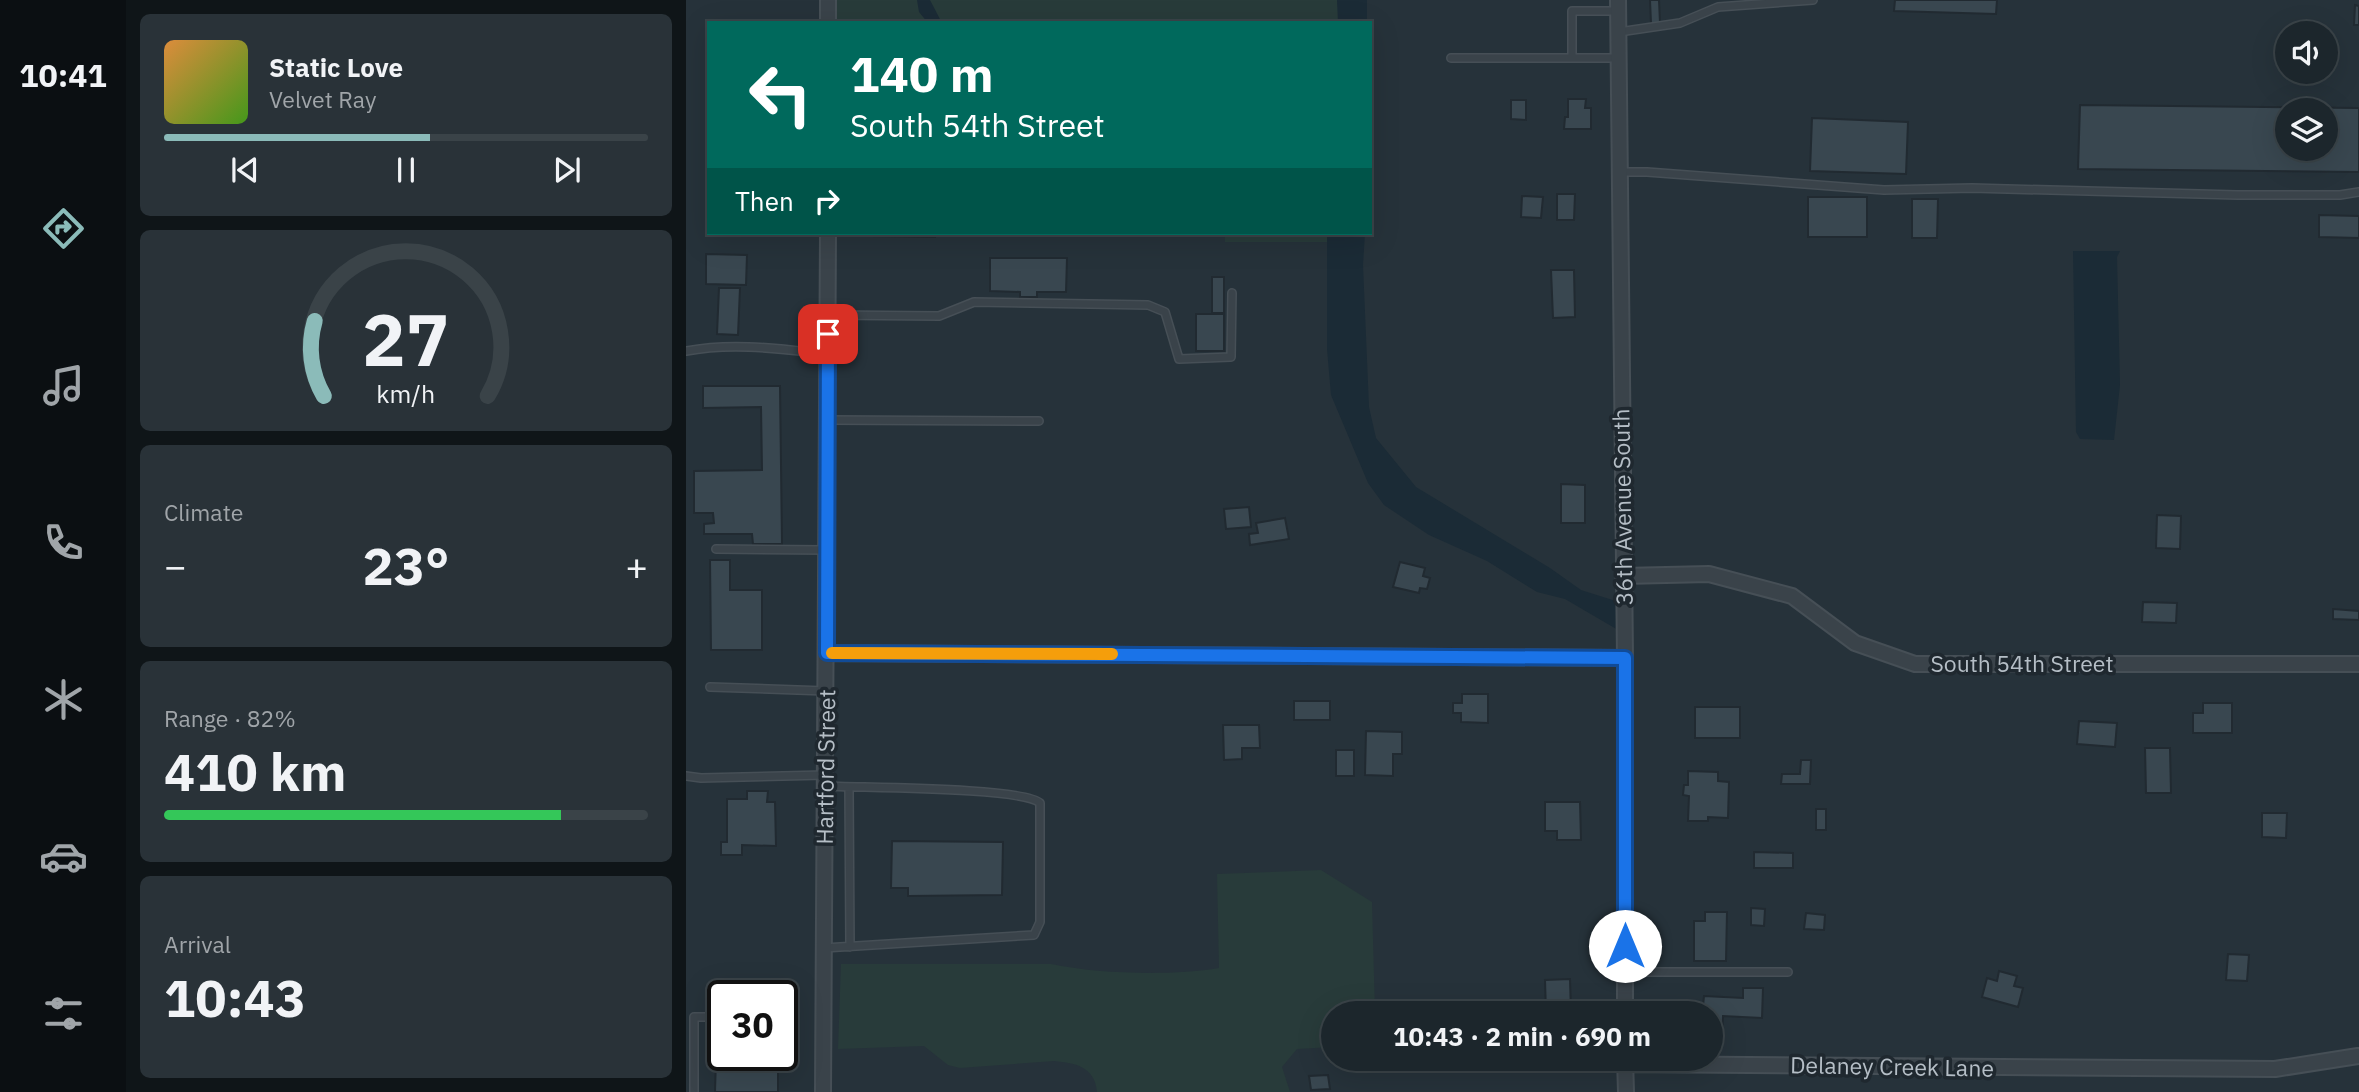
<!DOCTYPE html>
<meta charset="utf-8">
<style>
body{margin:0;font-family:"IBM Plex Sans",sans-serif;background:#293238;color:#f1f3f6;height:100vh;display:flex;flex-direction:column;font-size:26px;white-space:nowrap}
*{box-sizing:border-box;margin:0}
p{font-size:23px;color:#a0a5a9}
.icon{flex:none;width:38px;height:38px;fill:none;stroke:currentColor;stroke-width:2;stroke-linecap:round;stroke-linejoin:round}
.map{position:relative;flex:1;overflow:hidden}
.drawer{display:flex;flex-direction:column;gap:14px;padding:14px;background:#0f1518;width:560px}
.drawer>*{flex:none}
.guide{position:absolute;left:21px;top:21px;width:665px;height:214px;border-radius:0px;box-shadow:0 7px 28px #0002,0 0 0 2px #3a4348;background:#00695c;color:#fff;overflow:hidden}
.controls{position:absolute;left:1589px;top:21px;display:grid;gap:14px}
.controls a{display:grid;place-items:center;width:63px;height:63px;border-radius:50%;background:#1c262c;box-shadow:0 7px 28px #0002,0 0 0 2px #3a4348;font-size:35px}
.speed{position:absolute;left:21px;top:980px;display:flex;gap:14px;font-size:35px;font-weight:700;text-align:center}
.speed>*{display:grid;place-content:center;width:91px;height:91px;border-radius:50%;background:#1c262c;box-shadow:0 7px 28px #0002,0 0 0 2px #3a4348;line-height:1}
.speed .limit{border:4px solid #111;border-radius:10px;background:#fff;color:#111}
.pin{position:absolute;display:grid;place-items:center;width:60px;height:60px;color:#fff;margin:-30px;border-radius:14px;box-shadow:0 4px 10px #0006}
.me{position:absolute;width:77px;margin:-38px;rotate:0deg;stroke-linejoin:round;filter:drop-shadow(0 0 5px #0008)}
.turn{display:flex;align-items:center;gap:24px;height:147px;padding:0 28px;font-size:32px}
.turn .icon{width:91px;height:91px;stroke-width:2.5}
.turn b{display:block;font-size:49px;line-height:60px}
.then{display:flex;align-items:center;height:66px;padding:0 28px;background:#0003;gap:14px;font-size:26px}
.big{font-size:52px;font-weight:700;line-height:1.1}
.drawer .card{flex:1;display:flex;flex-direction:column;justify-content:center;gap:10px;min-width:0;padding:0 24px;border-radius:10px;background:#293238}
.drawer .dial{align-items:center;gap:0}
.dial svg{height:182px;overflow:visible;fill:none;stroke:#3a4348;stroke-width:7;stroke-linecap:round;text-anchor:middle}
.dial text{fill:#f1f3f6;stroke:none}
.song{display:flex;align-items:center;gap:21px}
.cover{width:84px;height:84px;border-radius:10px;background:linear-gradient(135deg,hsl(30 70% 55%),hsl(100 70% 35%))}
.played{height:7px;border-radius:4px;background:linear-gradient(90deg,#8bbbb9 55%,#3a4348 55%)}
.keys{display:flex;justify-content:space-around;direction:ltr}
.heat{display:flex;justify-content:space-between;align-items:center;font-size:38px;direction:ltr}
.charge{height:10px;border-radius:5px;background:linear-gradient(90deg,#34c759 82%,#3a4348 0)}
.trip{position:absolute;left:635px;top:1001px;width:402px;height:70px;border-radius:35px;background:#1c262c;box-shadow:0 7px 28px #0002,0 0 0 2px #3a4348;font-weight:700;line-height:70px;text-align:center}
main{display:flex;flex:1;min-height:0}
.tab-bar{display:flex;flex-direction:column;width:126px;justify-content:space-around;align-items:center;background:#0b0f12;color:#a0a5a9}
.tab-bar .icon{width:49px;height:49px}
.tab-bar .active{color:#8bbbb9}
.tab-bar b{font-size:32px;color:#f1f3f6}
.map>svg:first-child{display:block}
.green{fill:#283b3a}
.water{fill:#1b2b36}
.building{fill:#394750;stroke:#212a31;stroke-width:2;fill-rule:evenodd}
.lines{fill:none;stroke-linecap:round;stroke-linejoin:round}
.service-casing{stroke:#464f56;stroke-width:10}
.minor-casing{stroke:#464f56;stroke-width:18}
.service{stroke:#3a434a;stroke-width:7}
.minor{stroke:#3a434a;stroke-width:14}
.route-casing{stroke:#114b97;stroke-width:18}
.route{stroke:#1a73e8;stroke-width:12}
.slow{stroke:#f59e0b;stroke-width:12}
.labels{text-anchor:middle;stroke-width:7;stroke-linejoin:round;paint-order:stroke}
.street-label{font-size:23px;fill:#b5bec6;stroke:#1f282f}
</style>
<main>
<nav class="tab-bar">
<b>10:41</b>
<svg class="icon active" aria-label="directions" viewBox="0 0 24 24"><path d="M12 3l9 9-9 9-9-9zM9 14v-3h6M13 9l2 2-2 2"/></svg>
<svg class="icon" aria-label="music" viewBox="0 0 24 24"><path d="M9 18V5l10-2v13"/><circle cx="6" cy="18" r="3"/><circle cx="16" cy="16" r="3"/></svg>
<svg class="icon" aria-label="phone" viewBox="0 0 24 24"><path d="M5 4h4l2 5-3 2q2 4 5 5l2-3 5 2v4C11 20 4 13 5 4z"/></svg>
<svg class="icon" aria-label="climate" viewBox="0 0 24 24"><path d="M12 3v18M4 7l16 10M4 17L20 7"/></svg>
<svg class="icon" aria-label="car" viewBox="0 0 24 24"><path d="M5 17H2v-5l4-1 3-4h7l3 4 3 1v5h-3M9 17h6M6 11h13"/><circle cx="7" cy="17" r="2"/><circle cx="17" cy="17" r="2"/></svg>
<svg class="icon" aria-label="filters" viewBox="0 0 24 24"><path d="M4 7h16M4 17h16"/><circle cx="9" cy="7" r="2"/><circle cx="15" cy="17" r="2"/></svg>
</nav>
<section class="drawer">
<div class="card">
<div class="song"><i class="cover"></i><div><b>Static Love</b><p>Velvet Ray</p></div></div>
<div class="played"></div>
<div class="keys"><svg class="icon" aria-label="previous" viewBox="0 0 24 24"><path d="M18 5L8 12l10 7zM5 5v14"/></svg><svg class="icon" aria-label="pause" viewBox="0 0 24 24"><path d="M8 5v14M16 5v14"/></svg><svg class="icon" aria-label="next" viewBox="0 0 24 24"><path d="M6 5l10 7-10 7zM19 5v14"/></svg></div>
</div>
<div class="card dial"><svg viewBox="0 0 100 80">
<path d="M14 69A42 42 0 1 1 86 69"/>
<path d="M14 69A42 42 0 0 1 10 36" stroke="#8bbbb9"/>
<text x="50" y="56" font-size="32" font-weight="700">27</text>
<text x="50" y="72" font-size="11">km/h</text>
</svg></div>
<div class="card"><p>Climate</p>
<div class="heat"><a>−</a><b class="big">23°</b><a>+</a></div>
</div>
<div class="card"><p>Range · 82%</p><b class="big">410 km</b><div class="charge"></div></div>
<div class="card"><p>Arrival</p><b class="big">10:43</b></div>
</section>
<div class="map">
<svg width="1673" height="1092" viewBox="0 0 1673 1092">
<rect width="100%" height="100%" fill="#26323a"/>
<path class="green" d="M 151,0 L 665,0 L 665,23 L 151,23 Z
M 539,233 L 664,233 L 664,242 L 539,242 Z
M 635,870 L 686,902 L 689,1013 L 648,1013 L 647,1047 L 611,1049 L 596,1067 L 604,1092 L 411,1092 C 409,1067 390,1063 368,1061 L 274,1068 L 262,1065 L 238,1046 L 152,1049 L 155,964 L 365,964 C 412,974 486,976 533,968 L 531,874 Z"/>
<path class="water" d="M 231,0 L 244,0 L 256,23 L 242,23 L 233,12 Z
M 651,0 L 681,0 L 681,23 L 652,23 Z
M 641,233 L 679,233 L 677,265 L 683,407 L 690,438 L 730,487 L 864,568 L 895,590 L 933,602 L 932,630 L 879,599 L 851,592 L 801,561 L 743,535 L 698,505 L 682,483 L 645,395 L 641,349 Z
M 1387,251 L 1434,251 L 1431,257 L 1434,385 L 1428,440 L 1394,439 L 1390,432 Z"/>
<path class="building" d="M 964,0 L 973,0 L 974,23 L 965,23 Z
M 1209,0 L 1311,0 L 1310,14 L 1208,11 Z
M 1669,5 L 1673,6 L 1673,25 L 1668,25 Z
M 882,99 L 900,99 L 899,108 L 905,108 L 905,129 L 878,129 L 879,117 L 882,117 Z
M 825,100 L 840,100 L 840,120 L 825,119 Z
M 1394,105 L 1673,108 L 1673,172 L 1392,169 ZM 1601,110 L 1640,110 L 1640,149 L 1601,149 Z
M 1126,118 L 1222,122 L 1220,174 L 1124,171 Z
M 871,194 L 889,194 L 888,220 L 871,220 Z
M 836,196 L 857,197 L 855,218 L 835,217 Z
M 1122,197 L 1181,197 L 1181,237 L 1122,237 Z
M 1226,199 L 1252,199 L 1251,238 L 1226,238 Z
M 1633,215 L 1673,216 L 1673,238 L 1633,237 Z
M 187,233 L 249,233 L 249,237 L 187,236 Z
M 20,254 L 61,255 L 60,285 L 20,284 Z
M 304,258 L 381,258 L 380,292 L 351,292 L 351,297 L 334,297 L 334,292 L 304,291 Z
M 865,270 L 888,270 L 889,317 L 867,318 Z
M 526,277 L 538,277 L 538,313 L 526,313 Z
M 33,288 L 54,288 L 52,335 L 31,334 Z
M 510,314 L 538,314 L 538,351 L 510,351 Z
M 17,386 L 94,386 L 96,544 L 67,544 L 66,534 L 18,534 L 18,524 L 28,523 L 27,513 L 8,513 L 8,471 L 76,470 L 75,407 L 17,408 Z
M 875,484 L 899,485 L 899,523 L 875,523 Z
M 563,507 L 565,527 L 540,529 L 538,509 Z
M 1471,515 L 1495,516 L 1494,549 L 1470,548 Z
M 599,518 L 603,539 L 564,545 L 563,534 L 572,533 L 570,523 Z
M 24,560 L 44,560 L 44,590 L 76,590 L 76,650 L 25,650 Z
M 714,562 L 739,568 L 737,576 L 744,578 L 741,589 L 734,588 L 733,593 L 707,587 Z
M 1457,602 L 1491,603 L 1490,623 L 1456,622 Z
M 1647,609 L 1673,611 L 1673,620 L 1647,619 Z
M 776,694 L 802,694 L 802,723 L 775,722 L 775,713 L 767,713 L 767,703 L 776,703 Z
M 608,701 L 644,701 L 644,720 L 608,720 Z
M 1517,703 L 1546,703 L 1546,733 L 1507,733 L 1507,713 L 1517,713 Z
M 1009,707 L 1054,707 L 1054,738 L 1009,738 Z
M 1393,721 L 1431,723 L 1429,747 L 1391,744 Z
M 537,725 L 573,725 L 574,748 L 556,748 L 556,759 L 538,760 Z
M 680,731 L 716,732 L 716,754 L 707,754 L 707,776 L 679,775 Z
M 1459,748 L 1484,748 L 1485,793 L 1460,793 Z
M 650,750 L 668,750 L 668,776 L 650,776 Z
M 1115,760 L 1125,760 L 1124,784 L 1095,784 L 1096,774 L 1114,774 Z
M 1002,771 L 1032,772 L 1032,781 L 1043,782 L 1042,818 L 1022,817 L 1022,821 L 1002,821 L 1003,796 L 997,795 L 998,785 L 1002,785 Z
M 61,791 L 82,791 L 81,802 L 89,802 L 90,846 L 56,845 L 56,855 L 35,855 L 35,842 L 41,842 L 41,799 L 61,799 Z
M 859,802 L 894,802 L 895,840 L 871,840 L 871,831 L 859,831 Z
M 1130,809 L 1140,809 L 1140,830 L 1130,830 Z
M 1576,813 L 1601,813 L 1600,838 L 1576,837 Z
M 206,841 L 317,842 L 316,895 L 222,896 L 222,888 L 205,888 Z
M 1068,852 L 1107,853 L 1107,868 L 1068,868 Z
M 1065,908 L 1079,909 L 1078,926 L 1065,925 Z
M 1019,912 L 1041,912 L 1040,961 L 1008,961 L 1008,921 L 1019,921 Z
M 1120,913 L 1139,915 L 1138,930 L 1118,929 Z
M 1542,954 L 1563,955 L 1561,981 L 1540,980 Z
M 1313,971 L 1331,976 L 1328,986 L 1337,988 L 1332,1007 L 1296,997 L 1301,978 L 1311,981 Z
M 884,979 L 885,1013 L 860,1013 L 859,980 Z
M 1057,988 L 1077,988 L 1076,1018 L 1037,1016 L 1036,1046 L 1026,1045 L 1026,1013 L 997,1013 L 998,1005 L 1017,1006 L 1018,996 L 1057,998 Z
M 30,1057 L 92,1058 L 92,1092 L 29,1092 Z
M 642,1075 L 644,1089 L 625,1090 L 623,1076 Z"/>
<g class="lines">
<g class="service-casing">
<path id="service" d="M 932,11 L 886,11 L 886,58 L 932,58
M 933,32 L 994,23 L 1032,7 L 1127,0
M 765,58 L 886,58
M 934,172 L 961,172 L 1198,190 L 1286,188 L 1551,195 L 1654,195 L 1673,192
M 142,315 L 253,316 L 288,302 L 462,305 L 479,312 L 493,359 L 545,357 L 546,293
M 0,351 C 47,342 94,349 141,354
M 142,420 L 353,421
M 30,549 L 140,550
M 24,687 L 140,691
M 0,776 L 15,778 L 139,775
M 163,787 L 164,947
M 138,948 L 348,935 L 354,922 L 354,803 C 336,787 174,788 140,786
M 939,972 L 1102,972
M 8,1092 L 8,1017 L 37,1017"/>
</g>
<g class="minor-casing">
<path id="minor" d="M 932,0 L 939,658 L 939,1013
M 142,23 L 142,0
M 937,576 L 1023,574 L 1106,596 L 1169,643 L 1229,664 L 1673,664
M 141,653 L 939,658
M 939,1059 L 940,1092
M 939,1064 L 1589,1069 L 1672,1056
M 137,1092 L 142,233"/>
</g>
<use href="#service" class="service"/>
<use href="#minor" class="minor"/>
</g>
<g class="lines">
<g class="route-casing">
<path id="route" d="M 142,334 L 141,653 L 939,658 L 939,946"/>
</g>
<use href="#route" class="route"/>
<path class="slow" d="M 146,653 L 426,654"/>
</g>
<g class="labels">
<g class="street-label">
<text transform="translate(937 507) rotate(-91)" y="8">36th Avenue South</text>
<text x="1336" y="672">South 54th Street</text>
<text transform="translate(140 767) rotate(-89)" y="8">Hartford Street</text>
<text transform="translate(1206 1067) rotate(1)" y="8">Delaney Creek Lane</text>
</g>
</g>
</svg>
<div class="controls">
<a><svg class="icon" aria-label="sound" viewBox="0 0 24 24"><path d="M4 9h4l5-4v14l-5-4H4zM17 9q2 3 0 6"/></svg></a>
<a><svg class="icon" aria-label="layers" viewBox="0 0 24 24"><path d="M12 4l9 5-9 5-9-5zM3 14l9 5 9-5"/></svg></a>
</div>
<div class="speed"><div class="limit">30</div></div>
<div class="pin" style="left:142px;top:334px;background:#d93025"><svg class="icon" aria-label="arrive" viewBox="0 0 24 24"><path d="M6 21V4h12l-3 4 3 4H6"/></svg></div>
<svg class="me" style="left:939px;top:946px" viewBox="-20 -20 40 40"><circle r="19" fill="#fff"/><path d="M0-13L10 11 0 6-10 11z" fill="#1a73e8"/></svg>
<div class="trip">10:43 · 2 min · 690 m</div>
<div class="guide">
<div class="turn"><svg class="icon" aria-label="left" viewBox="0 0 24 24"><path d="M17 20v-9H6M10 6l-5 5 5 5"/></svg><div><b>140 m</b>South 54th Street</div></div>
<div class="then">Then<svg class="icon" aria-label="right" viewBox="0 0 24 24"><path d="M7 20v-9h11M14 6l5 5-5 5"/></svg></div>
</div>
</div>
</main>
